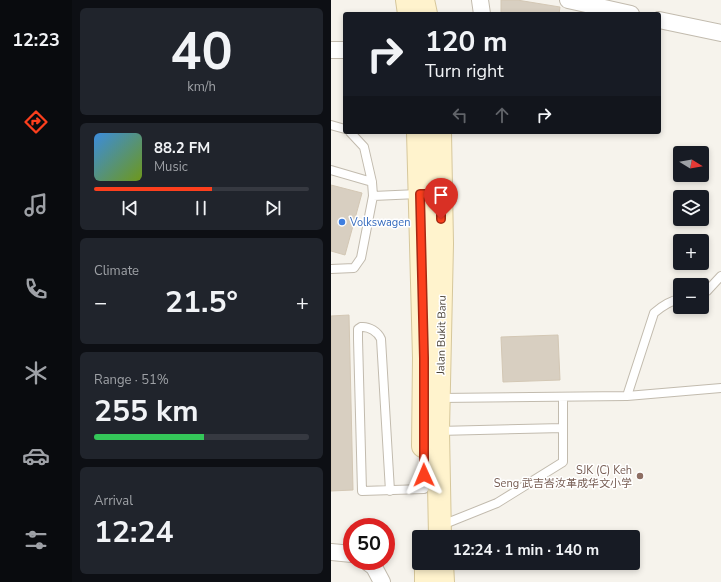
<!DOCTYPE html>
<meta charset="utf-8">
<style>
body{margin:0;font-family:"Nunito Sans","Noto Sans SC",sans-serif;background:#20242c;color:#f1f3f6;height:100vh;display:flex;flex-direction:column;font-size:15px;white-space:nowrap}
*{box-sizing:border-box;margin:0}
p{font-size:13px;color:#9ea1a6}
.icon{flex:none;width:22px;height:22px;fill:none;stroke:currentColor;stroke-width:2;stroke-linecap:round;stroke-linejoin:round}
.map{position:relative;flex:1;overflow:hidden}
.drawer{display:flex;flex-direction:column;gap:8px;padding:8px;background:#0d0f14;width:259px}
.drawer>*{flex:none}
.banner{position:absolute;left:12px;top:12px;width:318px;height:122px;border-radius:4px;box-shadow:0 2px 6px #0003;background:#171b24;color:#f1f3f6;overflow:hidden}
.needle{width:26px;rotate:101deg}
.tools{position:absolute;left:342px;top:146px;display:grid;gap:8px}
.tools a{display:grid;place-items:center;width:36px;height:36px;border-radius:4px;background:#171b24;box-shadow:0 2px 6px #0003;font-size:20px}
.speed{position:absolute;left:12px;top:518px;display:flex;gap:8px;font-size:20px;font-weight:700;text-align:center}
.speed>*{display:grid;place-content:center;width:52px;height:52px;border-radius:50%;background:#171b24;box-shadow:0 2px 6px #0003;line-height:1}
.speed .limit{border:6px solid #d22;background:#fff;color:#111}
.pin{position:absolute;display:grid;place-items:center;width:34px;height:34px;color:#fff;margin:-41px -17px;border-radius:50% 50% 50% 0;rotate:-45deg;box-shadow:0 0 4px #0007}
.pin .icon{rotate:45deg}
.me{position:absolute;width:44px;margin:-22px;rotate:359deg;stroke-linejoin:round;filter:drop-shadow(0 0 3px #0008)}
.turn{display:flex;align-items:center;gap:14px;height:84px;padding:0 16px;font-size:18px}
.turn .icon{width:52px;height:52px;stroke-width:2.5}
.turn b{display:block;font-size:28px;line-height:34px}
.lanes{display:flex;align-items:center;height:38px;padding:0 16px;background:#0003;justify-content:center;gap:20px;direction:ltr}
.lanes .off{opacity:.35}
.big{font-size:30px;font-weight:700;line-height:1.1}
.drawer .tile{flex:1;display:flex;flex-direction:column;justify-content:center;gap:6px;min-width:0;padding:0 14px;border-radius:6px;background:#20242c}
.drawer .dial{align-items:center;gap:0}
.dial b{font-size:52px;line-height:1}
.song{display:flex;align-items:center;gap:12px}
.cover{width:48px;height:48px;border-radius:6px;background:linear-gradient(135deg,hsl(210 70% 55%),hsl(80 70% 35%))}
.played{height:4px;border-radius:2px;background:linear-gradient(90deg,#fc3f1d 55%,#363941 55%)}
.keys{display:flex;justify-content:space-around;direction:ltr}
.heat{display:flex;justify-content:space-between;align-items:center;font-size:22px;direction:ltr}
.charge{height:6px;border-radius:3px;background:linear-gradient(90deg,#34c759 51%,#363941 0)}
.trip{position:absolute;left:81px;top:530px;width:228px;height:40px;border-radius:4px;background:#171b24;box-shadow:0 2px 6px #0003;font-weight:700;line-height:40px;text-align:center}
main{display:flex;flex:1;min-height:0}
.menu{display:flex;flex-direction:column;width:72px;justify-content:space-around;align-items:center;background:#090b0e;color:#9ea1a6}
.menu .icon{width:28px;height:28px}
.menu .current{color:#fc3f1d}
.menu b{font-size:18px;color:#f1f3f6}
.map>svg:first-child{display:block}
.building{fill:#d8cfc1;stroke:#d3c7b4}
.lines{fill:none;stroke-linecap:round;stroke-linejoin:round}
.service-casing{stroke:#c2bbae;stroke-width:10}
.minor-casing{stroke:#c2bbae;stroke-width:18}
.secondary-casing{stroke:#d6c79b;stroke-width:24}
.service{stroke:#fff;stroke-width:8}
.minor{stroke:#fff;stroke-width:16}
.secondary{stroke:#fff3cd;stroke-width:22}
.route-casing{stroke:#a42913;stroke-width:10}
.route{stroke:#fc3f1d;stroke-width:7}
.shop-dot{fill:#3f7fe0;stroke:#fff;stroke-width:1.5}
.education-dot{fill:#8d6e63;stroke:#fff;stroke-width:1.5}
.labels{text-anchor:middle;stroke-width:3;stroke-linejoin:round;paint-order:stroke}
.shop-label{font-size:11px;fill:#366cbe;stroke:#fff;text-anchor:start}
.street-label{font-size:11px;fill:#4b4439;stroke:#fff}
.education-label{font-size:11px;fill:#785e54;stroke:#fff;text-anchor:end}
</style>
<main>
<nav class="menu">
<b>12:23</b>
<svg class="icon current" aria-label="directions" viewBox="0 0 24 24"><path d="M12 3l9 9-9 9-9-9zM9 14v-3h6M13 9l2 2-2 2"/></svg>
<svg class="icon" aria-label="music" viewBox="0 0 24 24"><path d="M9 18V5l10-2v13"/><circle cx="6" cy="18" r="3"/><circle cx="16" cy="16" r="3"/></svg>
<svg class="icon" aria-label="phone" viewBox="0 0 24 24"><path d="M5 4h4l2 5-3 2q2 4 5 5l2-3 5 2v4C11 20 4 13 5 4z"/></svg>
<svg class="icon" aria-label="climate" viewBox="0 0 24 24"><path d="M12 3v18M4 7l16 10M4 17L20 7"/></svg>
<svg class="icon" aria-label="car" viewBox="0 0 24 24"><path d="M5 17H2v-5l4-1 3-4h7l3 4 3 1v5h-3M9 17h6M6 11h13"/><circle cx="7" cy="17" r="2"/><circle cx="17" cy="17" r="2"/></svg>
<svg class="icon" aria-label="filters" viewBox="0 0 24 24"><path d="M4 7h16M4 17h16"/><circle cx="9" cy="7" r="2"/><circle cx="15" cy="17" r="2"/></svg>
</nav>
<section class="drawer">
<div class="tile dial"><b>40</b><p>km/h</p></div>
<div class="tile">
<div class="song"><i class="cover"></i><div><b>88.2 FM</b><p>Music</p></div></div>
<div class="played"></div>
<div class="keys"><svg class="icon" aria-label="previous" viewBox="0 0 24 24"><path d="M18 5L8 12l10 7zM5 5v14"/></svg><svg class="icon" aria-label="pause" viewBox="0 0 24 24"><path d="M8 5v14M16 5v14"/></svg><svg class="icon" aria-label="next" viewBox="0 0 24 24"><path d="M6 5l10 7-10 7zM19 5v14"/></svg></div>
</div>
<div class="tile"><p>Climate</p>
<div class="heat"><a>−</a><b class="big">21.5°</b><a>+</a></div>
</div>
<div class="tile"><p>Range · 51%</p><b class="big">255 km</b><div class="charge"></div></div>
<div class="tile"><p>Arrival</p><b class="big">12:24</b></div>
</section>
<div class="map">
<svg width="390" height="582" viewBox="0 0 390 582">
<rect width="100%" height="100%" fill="#f6f3ec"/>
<path class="building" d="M 170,0 L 186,0 L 229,7 L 228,14 L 170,14 Z
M 0,185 L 31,193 L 14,255 L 0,251 Z
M 18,315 L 22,490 L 0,491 L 0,316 Z
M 227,335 L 229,380 L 172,382 L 170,337 Z"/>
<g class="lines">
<g class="service-casing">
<path id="service" d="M 0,125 L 14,129
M 0,170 L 41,182
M 42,196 L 87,194
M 0,269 L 23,268 L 30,258 L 42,196 L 41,182 L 33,147 L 19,132
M 371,294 L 376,291 L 390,276
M 296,396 L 390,388
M 109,398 L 296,396 L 323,313 C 331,306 338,301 349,299
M 107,431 L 232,428
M 59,491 L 50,339 C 47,332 38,326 30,327 L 27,329 L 27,339 L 31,491 L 93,489
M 111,525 L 166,503 L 232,462 L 232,397"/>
</g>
<g class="minor-casing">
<path id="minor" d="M 149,0 L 151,14
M 237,0 L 300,14
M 328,20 L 390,33
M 0,50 L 14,50
M 0,552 L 21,554
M 35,561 L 43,567 L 51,582"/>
</g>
<g class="secondary-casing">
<path id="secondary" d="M 76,0 L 78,14
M 92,0 L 95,14
M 87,132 L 93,358 L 92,446
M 109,537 L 107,431 L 111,244 L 109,132
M 95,563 L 95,582
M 111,563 L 112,582"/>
</g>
<use href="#service" class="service"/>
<use href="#minor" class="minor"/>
<use href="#secondary" class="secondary"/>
</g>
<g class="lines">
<g class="route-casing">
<path id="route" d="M 93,475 L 93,358 L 89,194 L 110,194 L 110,219"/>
</g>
<use href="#route" class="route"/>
</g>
<circle class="shop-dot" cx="11" cy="222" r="4"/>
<circle class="education-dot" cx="309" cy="476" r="4"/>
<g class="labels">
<g class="shop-label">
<text x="19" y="226">Volkswagen</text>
</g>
<g class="street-label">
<text transform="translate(110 335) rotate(-89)" y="4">Jalan Bukit Baru</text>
</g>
<g class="education-label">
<text x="301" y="474">SJK (C) Keh<tspan x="301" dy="13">Seng 武吉峇汝革成华文小学</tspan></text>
</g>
</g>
</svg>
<div class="tools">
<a><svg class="needle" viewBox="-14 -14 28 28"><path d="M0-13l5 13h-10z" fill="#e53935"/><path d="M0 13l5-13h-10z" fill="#9ea1a6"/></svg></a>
<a><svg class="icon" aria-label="layers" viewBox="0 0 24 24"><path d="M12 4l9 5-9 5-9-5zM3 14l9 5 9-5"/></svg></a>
<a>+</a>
<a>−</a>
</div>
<div class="speed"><div class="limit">50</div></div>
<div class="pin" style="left:110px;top:219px;background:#d93025"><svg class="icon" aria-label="arrive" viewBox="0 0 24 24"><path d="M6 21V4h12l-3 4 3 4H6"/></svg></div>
<svg class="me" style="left:93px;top:475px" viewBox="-20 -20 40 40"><path d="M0-17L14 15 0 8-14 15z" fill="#fc3f1d" stroke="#fff" stroke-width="4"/></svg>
<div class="trip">12:24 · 1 min · 140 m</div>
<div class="banner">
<div class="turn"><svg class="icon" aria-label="right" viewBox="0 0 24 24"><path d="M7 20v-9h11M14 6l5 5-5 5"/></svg><div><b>120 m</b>Turn right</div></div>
<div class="lanes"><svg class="icon off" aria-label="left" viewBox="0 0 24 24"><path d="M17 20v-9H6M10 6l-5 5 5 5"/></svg><svg class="icon off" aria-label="ahead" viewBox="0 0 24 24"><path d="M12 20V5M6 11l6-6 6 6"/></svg><svg class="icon" aria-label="right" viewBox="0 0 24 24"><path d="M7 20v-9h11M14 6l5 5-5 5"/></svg></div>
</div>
</div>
</main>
